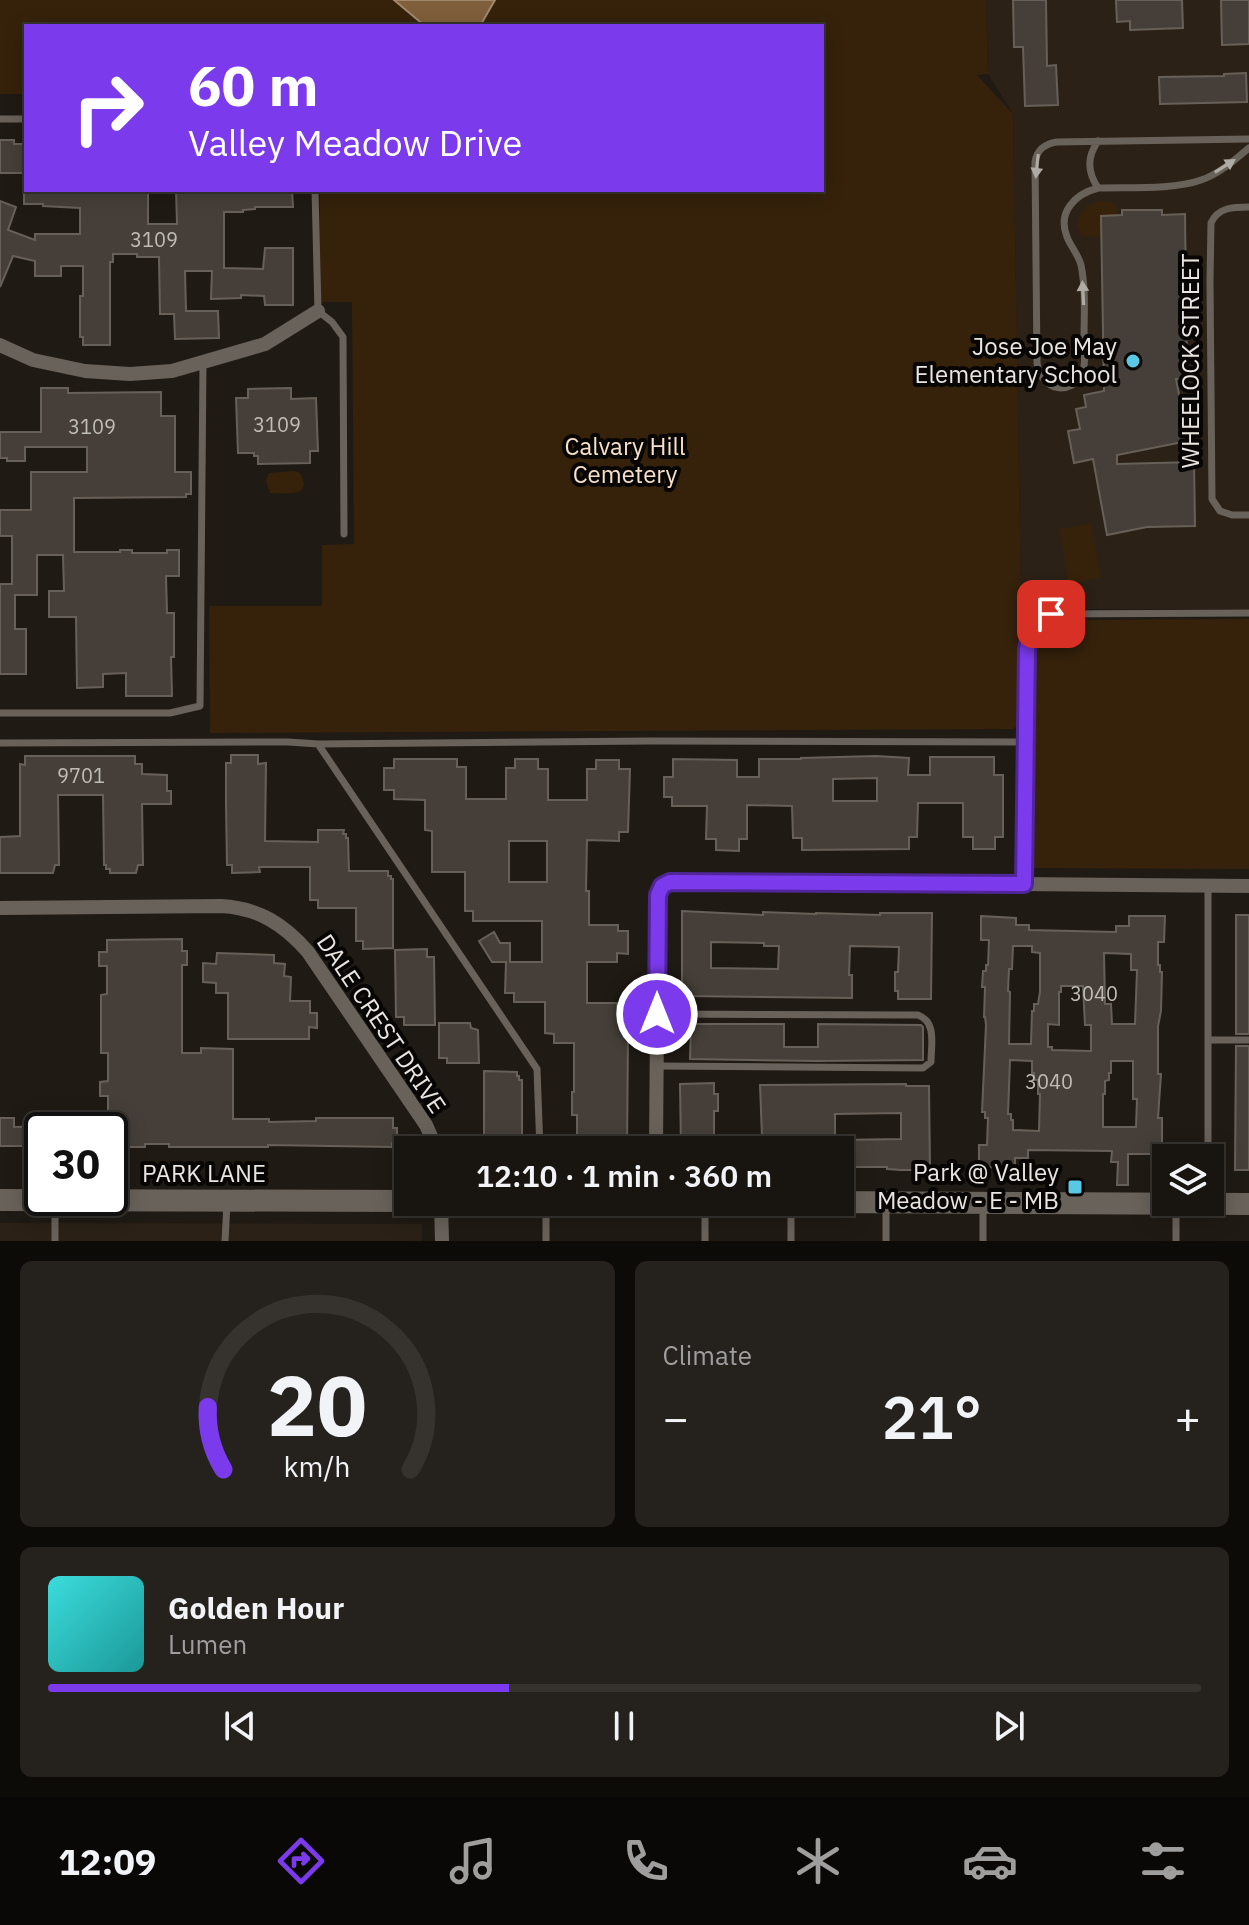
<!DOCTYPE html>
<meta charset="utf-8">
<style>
body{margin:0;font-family:"IBM Plex Sans",sans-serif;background:#25211d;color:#f1f3f6;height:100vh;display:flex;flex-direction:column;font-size:30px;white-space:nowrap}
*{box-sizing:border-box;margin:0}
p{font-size:26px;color:#9f9e9e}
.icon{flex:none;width:44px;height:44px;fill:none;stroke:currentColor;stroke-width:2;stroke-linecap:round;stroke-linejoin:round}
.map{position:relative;height:1241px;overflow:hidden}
.panel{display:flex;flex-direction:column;gap:20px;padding:20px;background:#0d0b08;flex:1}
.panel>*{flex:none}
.guide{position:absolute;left:24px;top:24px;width:800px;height:168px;border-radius:0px;box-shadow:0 4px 20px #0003,0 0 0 2px #36332f;background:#7c3aed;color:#fff;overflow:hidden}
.controls{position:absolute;left:1152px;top:1144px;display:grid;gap:16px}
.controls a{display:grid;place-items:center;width:72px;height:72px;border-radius:0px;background:#18140f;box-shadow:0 4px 20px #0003,0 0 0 2px #36332f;font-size:40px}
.speed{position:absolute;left:24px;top:1112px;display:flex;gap:16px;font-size:40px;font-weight:700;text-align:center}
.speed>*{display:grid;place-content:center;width:104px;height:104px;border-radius:50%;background:#18140f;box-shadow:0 4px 20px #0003,0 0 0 2px #36332f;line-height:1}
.speed .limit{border:4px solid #111;border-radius:12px;background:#fff;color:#111}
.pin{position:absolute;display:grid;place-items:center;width:68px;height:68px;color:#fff;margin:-34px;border-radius:16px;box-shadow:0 4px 12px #0006}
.me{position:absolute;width:88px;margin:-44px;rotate:0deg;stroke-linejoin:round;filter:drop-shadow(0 0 6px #0008)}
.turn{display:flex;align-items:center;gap:28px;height:168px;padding:0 32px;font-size:36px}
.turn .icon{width:104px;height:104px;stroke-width:2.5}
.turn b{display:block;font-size:56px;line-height:68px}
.big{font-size:60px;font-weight:600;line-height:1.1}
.panel .tile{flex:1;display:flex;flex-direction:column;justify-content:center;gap:12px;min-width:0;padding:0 28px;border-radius:12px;background:#25211d}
.panel .dial{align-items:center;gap:0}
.dial svg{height:208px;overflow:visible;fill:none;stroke:#36332f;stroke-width:7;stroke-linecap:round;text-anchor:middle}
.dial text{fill:#f1f3f6;stroke:none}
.song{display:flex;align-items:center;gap:24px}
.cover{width:96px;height:96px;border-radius:12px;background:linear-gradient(135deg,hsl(180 70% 55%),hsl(180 70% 35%))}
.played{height:8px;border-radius:4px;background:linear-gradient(90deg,#7c3aed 40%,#36332f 40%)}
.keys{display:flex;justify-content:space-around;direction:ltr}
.heat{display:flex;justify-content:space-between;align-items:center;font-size:44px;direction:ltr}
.panel .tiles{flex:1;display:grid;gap:20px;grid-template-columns:1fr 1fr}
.tile:last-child{grid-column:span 2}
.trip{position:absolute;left:394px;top:1136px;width:460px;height:80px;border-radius:0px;background:#18140f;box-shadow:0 4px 20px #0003,0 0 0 2px #36332f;font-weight:600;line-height:80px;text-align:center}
.dock{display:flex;height:128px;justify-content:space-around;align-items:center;background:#0a0806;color:#9f9e9e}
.dock .icon{width:56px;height:56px}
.dock .current{color:#7c3aed}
.dock b{font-size:36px;color:#f1f3f6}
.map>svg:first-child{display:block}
.built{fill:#2b2116}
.green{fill:#36220b}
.water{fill:#805f3c;stroke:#a0876e;stroke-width:2}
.building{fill:#463f39;stroke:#676059;stroke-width:2;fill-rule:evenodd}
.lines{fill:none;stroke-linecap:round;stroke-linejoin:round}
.lane{stroke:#69625a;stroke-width:7}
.street{stroke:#69625a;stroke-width:14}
.secondary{stroke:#69625a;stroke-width:22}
.oneway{fill:#afaaa4}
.route-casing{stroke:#51269a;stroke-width:20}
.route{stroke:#7c3aed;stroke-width:14}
.poi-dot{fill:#59c8e5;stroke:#080604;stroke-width:3}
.labels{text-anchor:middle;stroke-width:8;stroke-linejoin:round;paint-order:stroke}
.number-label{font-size:20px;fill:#c0bcb7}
.poi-label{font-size:24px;fill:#e9e5e1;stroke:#080604;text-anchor:end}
.street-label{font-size:24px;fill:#e9e5e1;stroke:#080604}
.park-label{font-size:24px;fill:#f7e0ca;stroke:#080604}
</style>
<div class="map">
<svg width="1249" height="1241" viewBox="0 0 1249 1241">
<rect width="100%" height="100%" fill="#201a14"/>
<path class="built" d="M 986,0 L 1249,0 L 1249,609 L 1021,609 L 1013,114 L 988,74 Z
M 0,1223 L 422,1224 L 422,1241 L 0,1241 Z"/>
<path class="green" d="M 0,0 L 986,0 L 988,74 L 977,75 L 1013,114 L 1023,722 L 1013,729 L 210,733 L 209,606 L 322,606 L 322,545 L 354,544 L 352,302 L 320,302 L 320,190 L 822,190 L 822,26 L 26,26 L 26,94 L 0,94 Z
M 1103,201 L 1111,202 L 1118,209 L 1117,215 L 1101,216 L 1101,237 L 1082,236 L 1077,226 C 1079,211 1087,203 1103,201 Z
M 294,471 L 300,473 C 314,498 286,493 270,493 L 266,480 L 269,473 Z
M 1091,523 L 1101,578 L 1069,584 L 1059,529 Z
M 1249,619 L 1249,869 L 1035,868 L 1032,865 L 1032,645 C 1036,633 1039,626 1050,620 Z"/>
<path class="water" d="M 394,0 L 495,0 L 480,26 L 425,26 Z"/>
<path class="building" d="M 1013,0 L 1046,0 L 1047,66 L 1056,65 L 1058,105 L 1025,106 L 1023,47 L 1014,47 Z
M 1116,0 L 1182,0 L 1183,28 L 1130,30 L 1130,21 L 1117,22 Z
M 1221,0 L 1249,0 L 1249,44 L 1222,45 Z
M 1246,73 L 1247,102 L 1160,104 L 1159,77 L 1224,76 L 1224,74 Z
M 0,140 L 14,140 L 14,144 L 26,144 L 26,173 L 0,173 Z
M 24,190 L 148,190 L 148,224 L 177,224 L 176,190 L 292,190 L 293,207 L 255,207 L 255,209 L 243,210 L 243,212 L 224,212 L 224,268 L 263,269 L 265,248 L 293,248 L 293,305 L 265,305 L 264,296 L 241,295 L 241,298 L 211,299 L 212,271 L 185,271 L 186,311 L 218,311 L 219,338 L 175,339 L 174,314 L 160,314 L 159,257 L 137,257 L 137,254 L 113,254 L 113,262 L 110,262 L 110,345 L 83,345 L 83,337 L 80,337 L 80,296 L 83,296 L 83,266 L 61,266 L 61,276 L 35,276 L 35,261 L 13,256 L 0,287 L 0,201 L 16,207 L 8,230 L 35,240 L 35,234 L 80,234 L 80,208 L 43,206 L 43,204 L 24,204 Z
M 1122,210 L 1162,210 L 1162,215 L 1185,214 L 1187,379 L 1176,379 L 1188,441 L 1117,455 L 1117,464 L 1194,462 L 1195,526 L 1147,527 L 1107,535 L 1093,459 L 1074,463 L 1068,431 L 1080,429 L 1076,409 L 1086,407 L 1084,395 L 1104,391 L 1101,216 L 1122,215 Z
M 41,388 L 68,388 L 68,393 L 161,392 L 161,416 L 175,416 L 175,472 L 191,472 L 191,494 L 186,494 L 186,497 L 74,498 L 74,552 L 120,552 L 120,550 L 132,550 L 132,553 L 167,553 L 167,550 L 179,550 L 179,576 L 166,576 L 167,613 L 174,613 L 174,657 L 171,657 L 172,696 L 126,696 L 126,673 L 103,674 L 103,687 L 77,688 L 76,617 L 49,617 L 49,591 L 64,591 L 63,555 L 37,555 L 37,595 L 15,595 L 15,629 L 26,629 L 26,674 L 0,674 L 0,584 L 12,584 L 12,536 L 0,536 L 0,510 L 31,510 L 31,472 L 87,472 L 87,447 L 25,447 L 25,461 L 7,461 L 7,458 L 0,458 L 0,432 L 41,432 Z
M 291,388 L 291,399 L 316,398 L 318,451 L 310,451 L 310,463 L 258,464 L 258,456 L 254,456 L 254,453 L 238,453 L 236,398 L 248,398 L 248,389 Z
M 231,755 L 258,755 L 258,764 L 266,763 L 265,841 L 318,842 L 318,830 L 344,830 L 343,834 L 346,834 L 346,838 L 348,838 L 349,871 L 388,871 L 388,876 L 391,876 L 391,879 L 393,879 L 393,948 L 363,949 L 363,941 L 356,941 L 356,908 L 318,908 L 318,900 L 310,900 L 310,867 L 259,867 L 260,872 L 232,873 L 232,865 L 227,865 L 226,804 L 226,763 L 231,763 Z
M 25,756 L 135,756 L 135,764 L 142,764 L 142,774 L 167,775 L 167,791 L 171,791 L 171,804 L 142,804 L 143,865 L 138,865 L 136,873 L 110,873 L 110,869 L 106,869 L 106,865 L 104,865 L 103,795 L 58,795 L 59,865 L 55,865 L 53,873 L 0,873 L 0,837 L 20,836 L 20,764 L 25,765 Z
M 876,756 L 909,758 L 908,775 L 930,775 L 930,757 L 994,757 L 994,775 L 1003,775 L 1003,837 L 995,837 L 995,849 L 973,849 L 973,837 L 963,837 L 963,803 L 918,803 L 917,837 L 909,837 L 909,849 L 802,850 L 802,838 L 793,838 L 792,806 L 747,805 L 747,839 L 739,839 L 739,851 L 716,850 L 716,839 L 706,839 L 707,806 L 672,806 L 672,797 L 664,797 L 664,777 L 673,777 L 673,759 L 737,760 L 737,777 L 759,777 L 759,759 L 801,759 L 801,758 ZM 877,778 L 877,801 L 833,801 L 833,779 Z
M 394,759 L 457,759 L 457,767 L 466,767 L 466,799 L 506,799 L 506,768 L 515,768 L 515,759 L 538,759 L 538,769 L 548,769 L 548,800 L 587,800 L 587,769 L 596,769 L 596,760 L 619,760 L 619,769 L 630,769 L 628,832 L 619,832 L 619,841 L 587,840 L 586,891 L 589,891 L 589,925 L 618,925 L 618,931 L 628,931 L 628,954 L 617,953 L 617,962 L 587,962 L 587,1003 L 617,1003 L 617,1012 L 629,1012 L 629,1034 L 628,1034 L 627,1150 L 577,1150 L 577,1115 L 572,1115 L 572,1092 L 574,1092 L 574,1043 L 554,1043 L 554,1034 L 545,1033 L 545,1002 L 514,1002 L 514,993 L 505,993 L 506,962 L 492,962 L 479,941 L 494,932 L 500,943 L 510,943 L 510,962 L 542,962 L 542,921 L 473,921 L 473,911 L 465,911 L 465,872 L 432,872 L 432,831 L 425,830 L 425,800 L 394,799 L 394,790 L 384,790 L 384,768 L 394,768 ZM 509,841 L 547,841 L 547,882 L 509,882 Z
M 682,911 L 763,915 L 763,912 L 816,914 L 816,913 L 880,915 L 880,913 L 932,913 L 931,999 L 898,999 L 898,991 L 895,991 L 895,972 L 898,972 L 899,947 L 850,946 L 849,975 L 852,975 L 852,998 L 682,996 ZM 711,942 L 764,943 L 764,946 L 779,946 L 778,969 L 711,968 Z
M 1236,915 L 1249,915 L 1249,1034 L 1236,1034 Z
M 981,916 L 1016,918 L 1016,925 L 1029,925 L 1029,930 L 1116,932 L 1116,926 L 1129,926 L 1129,916 L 1165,916 L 1164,942 L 1158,942 L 1158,965 L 1160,965 L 1160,972 L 1162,972 L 1161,1011 L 1158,1026 L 1158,1074 L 1161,1074 L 1158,1118 L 1162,1118 L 1162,1154 L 1128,1154 L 1128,1185 L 1117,1185 L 1118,1162 L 1111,1162 L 1112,1151 L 1028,1150 L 1028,1158 L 1015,1158 L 1015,1168 L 979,1167 L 979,1145 L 987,1145 L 988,1118 L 985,1118 L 985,1112 L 982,1112 L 986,1025 L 985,1017 L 984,1017 L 985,987 L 982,987 L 983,971 L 986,971 L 986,965 L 988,965 L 989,940 L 981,940 ZM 1013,946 L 1032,946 L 1032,952 L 1040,953 L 1040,992 L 1038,1004 L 1034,1004 L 1034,1011 L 1032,1011 L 1031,1044 L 1009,1044 L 1010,992 L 1008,991 L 1009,969 L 1012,969 ZM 1104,953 L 1131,954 L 1131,970 L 1137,970 L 1135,1024 L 1112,1024 L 1111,1004 L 1105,1004 ZM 1061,986 L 1083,986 L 1085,1025 L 1091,1025 L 1091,1051 L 1052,1050 L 1052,1047 L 1048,1047 L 1048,1024 L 1059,1025 L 1059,992 L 1061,992 ZM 1010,1060 L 1032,1061 L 1032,1073 L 1034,1073 L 1034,1080 L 1038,1080 L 1038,1094 L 1040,1094 L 1039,1131 L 1013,1130 L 1013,1120 L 1011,1120 L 1011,1114 L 1008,1114 ZM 1111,1061 L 1133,1061 L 1133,1099 L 1137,1099 L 1136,1127 L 1103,1127 L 1103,1094 L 1105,1094 L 1105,1081 L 1109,1080 L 1109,1073 L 1111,1073 Z
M 182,939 L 182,951 L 187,951 L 187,965 L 182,965 L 182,1053 L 201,1053 L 201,1048 L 233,1049 L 233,1119 L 269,1119 L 269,1122 L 316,1121 L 316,1118 L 393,1118 L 393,1128 L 397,1128 L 397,1143 L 392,1143 L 392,1147 L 268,1145 L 268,1147 L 169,1147 L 169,1144 L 145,1144 L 145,1147 L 110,1147 L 110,1130 L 70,1130 L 70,1119 L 108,1119 L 108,1096 L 100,1096 L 100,1082 L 108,1081 L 108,1053 L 101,1053 L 101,995 L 107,994 L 107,966 L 99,966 L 99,952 L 107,952 L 107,940 Z
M 427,949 L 427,957 L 434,957 L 435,1025 L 404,1025 L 404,1017 L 396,1017 L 395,950 Z
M 217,953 L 274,955 L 274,963 L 285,964 L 284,976 L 291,977 L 290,1001 L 310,1001 L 310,1013 L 317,1013 L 317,1028 L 309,1027 L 309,1039 L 228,1039 L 228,993 L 216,993 L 216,983 L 203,982 L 203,963 L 216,964 Z
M 439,1023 L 470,1023 L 471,1028 L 478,1030 L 479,1063 L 447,1063 L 447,1058 L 439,1058 Z
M 691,1024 L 784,1024 L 784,1047 L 818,1047 L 818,1024 L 921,1025 L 923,1027 L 923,1060 L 815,1061 L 690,1059 Z
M 1236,1046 L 1249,1046 L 1249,1170 L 1235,1170 Z
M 484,1071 L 517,1072 L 517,1076 L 519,1076 L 519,1080 L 522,1080 L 522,1142 L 520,1142 L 520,1146 L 517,1146 L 517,1150 L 488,1149 L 488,1142 L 484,1142 Z
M 714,1083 L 714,1094 L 718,1094 L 718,1111 L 714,1111 L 714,1136 L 762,1136 L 760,1085 L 906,1084 L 906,1086 L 929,1086 L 930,1170 L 901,1170 L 887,1169 L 887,1167 L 840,1167 L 840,1140 L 901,1139 L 901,1113 L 835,1114 L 835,1150 L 681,1150 L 680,1084 Z
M 0,1118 L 14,1118 L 14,1127 L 42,1126 L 42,1149 L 30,1150 L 30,1146 L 0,1146 Z"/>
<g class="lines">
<path class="lane" d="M 0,119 L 26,119
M 1249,139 L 1057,142 C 1044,144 1037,150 1035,162 L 1037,363 C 1039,380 1054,394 1072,385 C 1077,382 1082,377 1083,371 C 1086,361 1084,350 1084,340 C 1084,315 1086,289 1081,265 C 1078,254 1071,247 1067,237 C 1057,212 1075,194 1098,188 C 1128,187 1174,190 1201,180 C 1219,174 1235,160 1249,148
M 1098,141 C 1087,157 1087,171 1098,188
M 315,190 L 318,311 L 332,322 L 343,337 L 344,534
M 1249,207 C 1234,207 1218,207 1211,223 L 1210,281 L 1212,499 L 1220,511 L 1232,515 L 1249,515
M 0,713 L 170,713 L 200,706 L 203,363
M 0,743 L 288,742 L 318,744 L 650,741 L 1026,742
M 318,744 L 537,1069 L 540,1150
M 1024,884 L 1027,649 C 1031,629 1030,623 1051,614 L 1249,613
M 1208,886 L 1208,1158
M 1208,1040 L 1249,1040
M 657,1066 L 923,1068 L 931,1062 C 931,1045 937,1022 918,1015 L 657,1014
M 543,1202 L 546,1216 L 546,1241
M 705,1202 L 705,1241
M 55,1241 L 55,1202
M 225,1241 L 227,1203
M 791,1241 L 791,1202
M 886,1241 L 886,1205
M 983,1241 L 983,1206
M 1176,1241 L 1176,1206"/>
<path class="street" d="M 0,345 L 33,360 L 85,371 L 130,374 L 172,371 L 265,344 L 318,311
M 0,908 L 221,906 C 258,908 284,924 308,952 L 426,1125 L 437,1150
M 656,1150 L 658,895 C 661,886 666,882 675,881 L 1249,886
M 441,1202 L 442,1241"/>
<path class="secondary" d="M 0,1200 L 408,1201
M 813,1202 L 1249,1204"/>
</g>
<defs><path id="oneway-solid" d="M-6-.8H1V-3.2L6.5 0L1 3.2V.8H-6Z" transform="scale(2)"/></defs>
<g class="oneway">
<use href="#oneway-solid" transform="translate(1037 166) rotate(96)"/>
<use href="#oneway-solid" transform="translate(1225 166) rotate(-32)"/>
<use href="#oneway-solid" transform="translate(1083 293) rotate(-93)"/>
</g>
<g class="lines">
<g class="route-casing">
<path id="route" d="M 657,1014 L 658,895 L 662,886 L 670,882 L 1024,884 L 1027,649 C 1031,629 1030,623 1051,614"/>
</g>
<use href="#route" class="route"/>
</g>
<g class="poi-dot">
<circle cx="1133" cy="361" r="8"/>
<rect x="1067" y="1179" width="16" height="16" rx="4"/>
</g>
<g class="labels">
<g class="number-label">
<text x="154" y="247">3109</text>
<text x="277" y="432">3109</text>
<text x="92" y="434">3109</text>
<text x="81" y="783">9701</text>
<text x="1094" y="1001">3040</text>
<text x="1049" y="1089">3040</text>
</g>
<g class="poi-label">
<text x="1117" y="355">Jose Joe May<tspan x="1117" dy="28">Elementary School</tspan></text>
<text x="1059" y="1181">Park @ Valley<tspan x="1059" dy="28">Meadow - E - MB</tspan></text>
</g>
<g class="street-label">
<text transform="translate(1191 361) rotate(-90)" y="8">WHEELOCK STREET</text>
<text transform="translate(381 1024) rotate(56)" y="8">DALE CREST DRIVE</text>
<text x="204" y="1182">PARK LANE</text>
</g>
<g class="park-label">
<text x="625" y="455">Calvary Hill<tspan x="625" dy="28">Cemetery</tspan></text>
</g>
</g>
</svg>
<div class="controls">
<a><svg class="icon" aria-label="layers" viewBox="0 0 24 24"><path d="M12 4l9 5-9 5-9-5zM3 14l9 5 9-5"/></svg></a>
</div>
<div class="speed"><div class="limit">30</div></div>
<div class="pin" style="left:1051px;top:614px;background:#d93025"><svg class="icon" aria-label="arrive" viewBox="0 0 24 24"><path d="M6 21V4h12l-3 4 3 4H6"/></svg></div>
<svg class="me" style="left:657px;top:1014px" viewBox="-20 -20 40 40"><circle r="17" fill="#7c3aed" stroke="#fff" stroke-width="3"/><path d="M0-11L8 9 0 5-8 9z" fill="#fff"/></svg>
<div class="trip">12:10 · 1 min · 360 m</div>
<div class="guide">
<div class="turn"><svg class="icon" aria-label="right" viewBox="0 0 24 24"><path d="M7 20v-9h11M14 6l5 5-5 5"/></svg><div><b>60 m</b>Valley Meadow Drive</div></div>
</div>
</div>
<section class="panel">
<div class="tiles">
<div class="tile dial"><svg viewBox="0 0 100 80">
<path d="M14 69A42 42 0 1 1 86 69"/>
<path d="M14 69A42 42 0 0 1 8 45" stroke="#7c3aed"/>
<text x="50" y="56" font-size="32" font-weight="700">20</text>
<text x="50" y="72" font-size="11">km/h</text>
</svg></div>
<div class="tile"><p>Climate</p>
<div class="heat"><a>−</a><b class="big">21°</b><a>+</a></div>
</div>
<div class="tile">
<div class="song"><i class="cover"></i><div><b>Golden Hour</b><p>Lumen</p></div></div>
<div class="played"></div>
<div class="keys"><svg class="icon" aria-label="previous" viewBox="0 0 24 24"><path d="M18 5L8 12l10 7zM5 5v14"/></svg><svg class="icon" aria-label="pause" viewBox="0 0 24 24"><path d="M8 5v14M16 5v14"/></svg><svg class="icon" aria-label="next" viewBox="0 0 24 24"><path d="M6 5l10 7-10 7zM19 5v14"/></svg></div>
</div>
</div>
</section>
<nav class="dock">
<b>12:09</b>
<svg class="icon current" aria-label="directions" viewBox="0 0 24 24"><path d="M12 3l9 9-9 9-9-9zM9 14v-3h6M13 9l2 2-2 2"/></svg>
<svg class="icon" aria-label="music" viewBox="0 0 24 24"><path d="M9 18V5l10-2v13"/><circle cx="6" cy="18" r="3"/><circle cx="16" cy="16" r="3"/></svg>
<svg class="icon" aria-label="phone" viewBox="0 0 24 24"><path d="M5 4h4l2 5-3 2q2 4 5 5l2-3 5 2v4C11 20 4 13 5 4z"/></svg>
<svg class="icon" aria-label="climate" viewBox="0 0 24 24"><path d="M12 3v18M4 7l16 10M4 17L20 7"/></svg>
<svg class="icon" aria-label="car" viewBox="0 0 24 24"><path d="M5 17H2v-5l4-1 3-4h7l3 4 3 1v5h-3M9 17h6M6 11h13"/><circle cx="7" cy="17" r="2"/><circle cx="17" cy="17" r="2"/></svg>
<svg class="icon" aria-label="filters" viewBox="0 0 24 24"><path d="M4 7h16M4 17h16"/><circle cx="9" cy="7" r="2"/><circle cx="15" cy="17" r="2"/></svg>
</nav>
